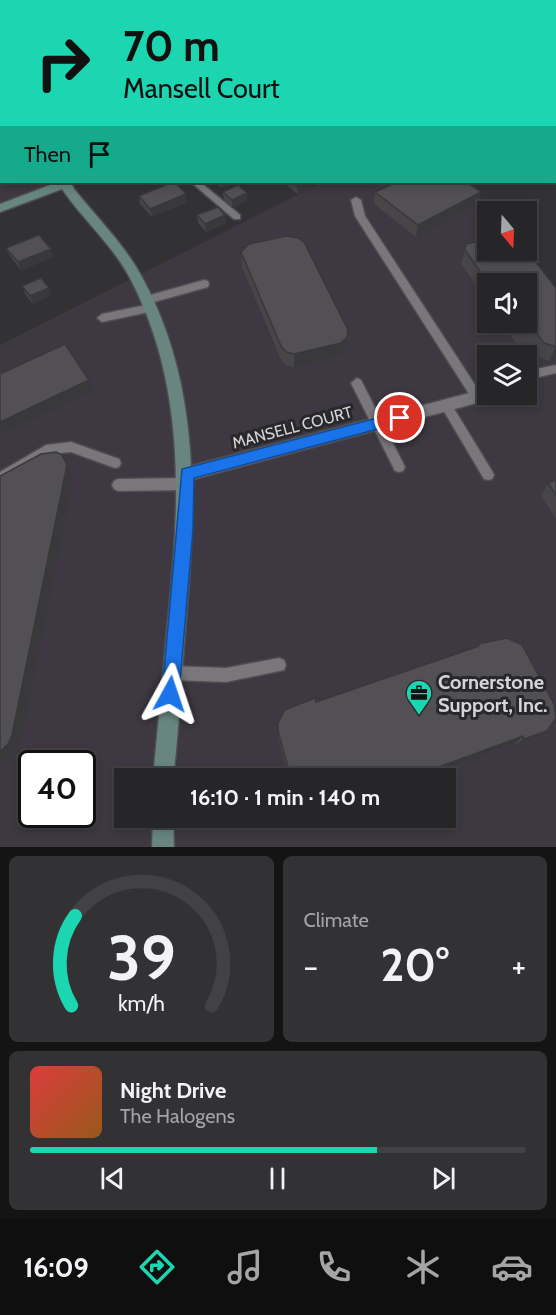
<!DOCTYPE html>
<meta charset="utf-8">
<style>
body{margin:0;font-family:Cabin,sans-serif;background:#323133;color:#f1f3f6;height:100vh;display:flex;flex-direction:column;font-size:22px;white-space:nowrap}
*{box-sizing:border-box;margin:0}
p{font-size:20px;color:#a4a5a7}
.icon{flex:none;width:33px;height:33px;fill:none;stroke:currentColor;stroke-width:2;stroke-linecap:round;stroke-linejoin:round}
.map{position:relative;height:847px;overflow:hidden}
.side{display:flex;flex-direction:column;gap:9px;padding:9px;background:#151415;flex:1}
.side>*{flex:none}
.guide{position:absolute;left:0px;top:0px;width:556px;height:183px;box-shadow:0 3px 9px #0003,0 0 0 2px #424244;background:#1cd5b1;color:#111;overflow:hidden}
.needle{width:39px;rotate:161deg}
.controls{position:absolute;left:477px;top:201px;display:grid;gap:12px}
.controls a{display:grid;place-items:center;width:60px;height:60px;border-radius:0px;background:#262527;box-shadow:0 3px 9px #0003,0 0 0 2px #424244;font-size:30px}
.speed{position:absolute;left:18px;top:750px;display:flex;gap:12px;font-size:30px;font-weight:700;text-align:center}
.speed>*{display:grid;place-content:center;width:78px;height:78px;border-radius:50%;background:#262527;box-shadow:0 3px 9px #0003,0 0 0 2px #424244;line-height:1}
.speed .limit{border:3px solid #111;border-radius:9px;background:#fff;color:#111}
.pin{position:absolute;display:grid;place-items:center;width:51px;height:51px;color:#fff;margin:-26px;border:3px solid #fff;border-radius:50%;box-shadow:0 2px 6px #0007}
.me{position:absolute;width:66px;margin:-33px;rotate:5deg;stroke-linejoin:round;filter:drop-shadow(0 0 4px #0008)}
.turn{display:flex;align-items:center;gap:21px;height:126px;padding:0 24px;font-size:27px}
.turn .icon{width:78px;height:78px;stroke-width:2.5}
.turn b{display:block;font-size:42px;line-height:51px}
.then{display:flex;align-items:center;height:57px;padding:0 24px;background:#0003;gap:12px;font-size:22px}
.big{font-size:45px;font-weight:700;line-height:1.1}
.side .tile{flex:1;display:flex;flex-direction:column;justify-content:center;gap:9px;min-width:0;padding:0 21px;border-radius:9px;background:#323133}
.side .dial{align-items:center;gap:0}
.dial svg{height:156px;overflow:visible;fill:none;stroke:#424244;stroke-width:7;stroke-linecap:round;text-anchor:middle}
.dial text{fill:#f1f3f6;stroke:none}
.song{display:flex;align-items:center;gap:18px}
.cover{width:72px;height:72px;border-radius:9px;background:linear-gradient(135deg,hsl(0 70% 55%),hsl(30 70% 35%))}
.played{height:6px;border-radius:3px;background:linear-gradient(90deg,#1cd5b1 70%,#424244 70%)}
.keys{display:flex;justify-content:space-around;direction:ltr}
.heat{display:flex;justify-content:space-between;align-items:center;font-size:33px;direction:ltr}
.side .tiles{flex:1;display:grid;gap:9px;grid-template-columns:1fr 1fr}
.tile:last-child{grid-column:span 2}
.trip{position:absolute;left:114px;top:768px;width:342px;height:60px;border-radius:0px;background:#262527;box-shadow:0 3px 9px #0003,0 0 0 2px #424244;font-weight:700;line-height:60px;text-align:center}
.tabs{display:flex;height:96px;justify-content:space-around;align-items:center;background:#0f0f10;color:#a4a5a7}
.tabs .icon{width:42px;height:42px}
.tabs .current{color:#1cd5b1}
.tabs b{font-size:27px;color:#f1f3f6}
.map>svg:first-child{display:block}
.built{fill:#3d3841;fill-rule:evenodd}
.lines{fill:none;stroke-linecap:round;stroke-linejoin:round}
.lane-casing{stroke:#4e4d50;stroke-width:3}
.street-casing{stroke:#4e4d50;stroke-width:3}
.secondary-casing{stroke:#4e4d50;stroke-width:3}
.lane{fill:#79777b;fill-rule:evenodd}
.street{fill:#79777b;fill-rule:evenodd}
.secondary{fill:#688580;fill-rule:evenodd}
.wall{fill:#474548}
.shaded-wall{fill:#39383b}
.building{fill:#525054;stroke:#39383b;stroke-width:1.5}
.route{fill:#1a73e8;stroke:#114b97;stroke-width:1.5}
.labels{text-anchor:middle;stroke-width:6;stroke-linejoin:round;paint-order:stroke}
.street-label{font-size:16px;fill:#d5d4d6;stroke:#28272a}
.near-poi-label{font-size:20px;font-weight:bold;fill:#d5d4d6;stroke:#28272a;text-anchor:start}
</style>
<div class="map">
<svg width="556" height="847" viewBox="0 0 556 847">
<rect width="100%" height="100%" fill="#323134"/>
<path class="built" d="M 0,83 L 2,182 L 57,182 L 0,207 Z
M 323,182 L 455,182 L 487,223 L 488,250 L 509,251 L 556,310 L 556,847 L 0,847 L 0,345 ZM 488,284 L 526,284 L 526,322 L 488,322 ZM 488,356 L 526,356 L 526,394 L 488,394 ZM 32,764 L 82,764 L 82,814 L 32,814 ZM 124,778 L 446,778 L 446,818 L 124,818 Z"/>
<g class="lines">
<g class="lane-casing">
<path id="lane" d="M 191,182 L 200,182 L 240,215 L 240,219 L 234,219 Z
M 356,197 L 361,200 L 365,216 L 479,391 L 488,388 L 488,394 L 492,395 L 477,402 L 473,400 L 355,216 L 351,200 Z
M 204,280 L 208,281 L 209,284 L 208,287 L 147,304 L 142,300 L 143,297 Z
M 150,304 L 154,305 L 155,308 L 154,311 L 102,322 L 97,318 L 102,314 Z
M 556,365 L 556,373 L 526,380 L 526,371 Z
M 357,378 L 361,380 L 403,463 L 405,467 L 403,471 L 399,472 L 395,471 L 351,383 Z
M 446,400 L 450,402 L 492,471 L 494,475 L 492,479 L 488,480 L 484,479 L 442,408 L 440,405 L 442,402 Z
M 71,442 L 119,459 L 121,463 L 119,467 L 115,468 L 71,452 L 52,454 L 0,483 L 0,472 L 46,445 Z
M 187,478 L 191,480 L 193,484 L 191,488 L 187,490 L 118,491 L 114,489 L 112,485 L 114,481 L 118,479 Z
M 279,658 L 284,660 L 286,665 L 284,670 L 226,682 L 172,680 L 167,678 L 165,673 L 167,668 L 172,666 L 226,668 Z"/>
</g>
<g class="street-casing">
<path id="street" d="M 555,47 L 556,47 L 556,53 L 555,53 Z
M 555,67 L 556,67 L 555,74 Z
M 555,100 L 556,100 L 556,107 L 555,107 Z
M 477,391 L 482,393 L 484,397 L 482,401 L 477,403 L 187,481 L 181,479 L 179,474 L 181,469 L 187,467 Z"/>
</g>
<g class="secondary-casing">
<path id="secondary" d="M 14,0 L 22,0 L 22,2 L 14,2 Z
M 533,0 L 544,0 L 532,2 Z
M 58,182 L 75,182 L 72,185 L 74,189 C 98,219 125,245 143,279 C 203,390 195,512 185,634 C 181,682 179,731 173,778 L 153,778 C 158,725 163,672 168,619 C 180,503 186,387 131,280 C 113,245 84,221 62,189 L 0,212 L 0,204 Z
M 153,818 L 173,818 L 174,847 L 152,847 Z"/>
</g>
<use href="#lane" class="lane"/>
<use href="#street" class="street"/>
<use href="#secondary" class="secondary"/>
</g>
<path class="wall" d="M 322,0 L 404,0 L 404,2 L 324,2 Z
M 428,0 L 456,0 L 452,2 L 430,2 Z
M 215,182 L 235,182 L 222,188 Z
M 288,182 L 312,182 L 311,188 L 297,194 L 288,186 Z
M 223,192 L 247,201 L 232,208 L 224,200 Z
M 375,192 L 478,204 L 416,237 L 374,204 Z
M 139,196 L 187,202 L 152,217 L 140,204 Z
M 197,215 L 225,215 L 226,223 L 206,232 L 198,223 Z
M 466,244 L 556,288 L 556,359 L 549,361 L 538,357 L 529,345 L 515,342 L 502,322 L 526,322 L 526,284 L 488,284 L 488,302 L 461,264 Z
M 6,248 L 53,257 L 21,270 L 10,256 Z
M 241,252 L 348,330 L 345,351 L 339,356 L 294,367 L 286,366 L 281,360 L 242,267 Z
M 22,286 L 49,288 L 51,295 L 33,304 L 25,294 Z
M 556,480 L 556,519 L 541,495 L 548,483 Z
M 478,644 L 538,737 L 516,745 L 515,743 L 418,778 L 289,778 L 278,737 L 278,723 L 316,702 L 475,647 Z"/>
<path class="shaded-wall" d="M 442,0 L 456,0 L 452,2 L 442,2 Z
M 221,182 L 235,182 L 222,188 Z
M 307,182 L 312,182 L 311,188 L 297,194 L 297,186 Z
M 481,192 L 478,204 L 416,237 L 418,225 Z
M 247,193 L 247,201 L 232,208 L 232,200 Z
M 186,194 L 187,202 L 152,217 L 150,209 Z
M 225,215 L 226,223 L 206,232 L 205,224 Z
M 51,249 L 53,257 L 21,270 L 18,262 Z
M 49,288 L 51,295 L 33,304 L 30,296 Z
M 348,330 L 345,351 L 339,356 L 294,367 L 294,354 Z
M 556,347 L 556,359 L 549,361 Z
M 89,380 L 92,390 L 0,435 L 0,422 Z
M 67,465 L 73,477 L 21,742 L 17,750 L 6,761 L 0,762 L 0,752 Z
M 547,731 L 538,737 L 516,745 L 524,739 Z
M 523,736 L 515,743 L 418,778 L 409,778 Z"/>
<path class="building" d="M 83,0 L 124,0 L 124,2 L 84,2 Z
M 256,0 L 321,0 L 323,2 L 251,2 Z
M 337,0 L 404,0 L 400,2 L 340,2 Z
M 173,182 L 175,182 L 186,194 L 150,209 L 139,196 Z
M 292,182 L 307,182 L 297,186 Z
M 397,182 L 466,182 L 481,192 L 418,225 L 375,192 Z
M 238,185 L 247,193 L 232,200 L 223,192 Z
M 218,207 L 225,215 L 205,224 L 197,215 Z
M 39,235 L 51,249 L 18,262 L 6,248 Z
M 286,236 L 298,238 L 304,242 L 348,330 L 347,337 L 341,343 L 294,354 L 286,352 L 281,346 L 241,252 L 249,244 Z
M 488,239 L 488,250 L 526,250 L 556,288 L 556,347 L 544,343 L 535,331 L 521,328 L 517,322 L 526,322 L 526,284 L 489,284 L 465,250 L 466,244 Z
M 41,278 L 49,288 L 30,296 L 22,286 Z
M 65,344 L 89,380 L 0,422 L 0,374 Z
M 56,452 L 62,455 L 67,465 L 12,735 L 8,744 L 0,752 L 0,476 L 41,454 Z
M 556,480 L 556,495 L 548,483 Z
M 507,638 L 522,645 L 554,704 L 556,718 L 547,731 L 524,739 L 523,736 L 409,778 L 291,778 L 278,731 L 278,723 L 285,710 L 315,698 L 316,702 L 479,646 L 478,644 Z"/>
<path class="route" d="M 400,412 L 406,418 L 404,422 L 194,478 L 193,529 L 179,694 L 176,700 L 170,703 L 164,700 L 162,694 L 182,469 Z"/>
<defs>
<g id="office-pin" transform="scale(1.35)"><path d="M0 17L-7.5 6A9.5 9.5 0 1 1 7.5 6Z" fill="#1cd5b1" stroke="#28272a"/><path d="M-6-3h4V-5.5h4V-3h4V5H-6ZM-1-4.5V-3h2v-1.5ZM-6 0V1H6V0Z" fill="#111"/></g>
</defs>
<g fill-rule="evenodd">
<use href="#office-pin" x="419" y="693"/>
</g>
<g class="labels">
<g class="street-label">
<text transform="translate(292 427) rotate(-15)" y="6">MANSELL COURT</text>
</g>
<g class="near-poi-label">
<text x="438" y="689">Cornerstone<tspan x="438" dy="23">Support, Inc.</tspan></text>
</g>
</g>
</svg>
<div class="controls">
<a><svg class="needle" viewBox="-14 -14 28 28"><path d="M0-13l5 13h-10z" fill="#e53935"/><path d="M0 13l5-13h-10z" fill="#a4a5a7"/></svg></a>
<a><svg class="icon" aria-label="sound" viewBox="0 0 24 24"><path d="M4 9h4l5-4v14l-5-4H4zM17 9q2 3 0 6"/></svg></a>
<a><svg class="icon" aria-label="layers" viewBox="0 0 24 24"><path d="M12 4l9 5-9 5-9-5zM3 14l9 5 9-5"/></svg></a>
</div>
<div class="speed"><div class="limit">40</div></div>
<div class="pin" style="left:400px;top:418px;background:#d93025"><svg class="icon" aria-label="arrive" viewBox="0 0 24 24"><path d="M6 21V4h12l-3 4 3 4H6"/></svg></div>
<svg class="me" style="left:170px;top:694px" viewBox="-20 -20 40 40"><path d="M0-17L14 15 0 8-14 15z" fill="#1a73e8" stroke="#fff" stroke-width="4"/></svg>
<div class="trip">16:10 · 1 min · 140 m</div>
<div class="guide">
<div class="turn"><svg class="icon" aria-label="right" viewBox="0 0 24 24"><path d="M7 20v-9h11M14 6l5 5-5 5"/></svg><div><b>70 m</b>Mansell Court</div></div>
<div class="then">Then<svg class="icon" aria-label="arrive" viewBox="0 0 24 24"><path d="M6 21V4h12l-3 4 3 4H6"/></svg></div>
</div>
</div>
<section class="side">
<div class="tiles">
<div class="tile dial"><svg viewBox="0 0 100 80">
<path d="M14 69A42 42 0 1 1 86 69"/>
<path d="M14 69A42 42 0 0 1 16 23" stroke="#1cd5b1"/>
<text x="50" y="56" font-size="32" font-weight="700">39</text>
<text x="50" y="72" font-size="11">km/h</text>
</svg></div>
<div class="tile"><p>Climate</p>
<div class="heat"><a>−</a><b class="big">20°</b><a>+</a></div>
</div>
<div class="tile">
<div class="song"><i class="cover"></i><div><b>Night Drive</b><p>The Halogens</p></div></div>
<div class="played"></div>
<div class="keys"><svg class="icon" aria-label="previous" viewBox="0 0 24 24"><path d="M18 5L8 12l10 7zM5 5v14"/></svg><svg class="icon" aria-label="pause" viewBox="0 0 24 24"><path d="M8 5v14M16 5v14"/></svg><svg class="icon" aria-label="next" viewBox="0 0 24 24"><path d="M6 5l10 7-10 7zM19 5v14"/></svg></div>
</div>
</div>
</section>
<nav class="tabs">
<b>16:09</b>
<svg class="icon current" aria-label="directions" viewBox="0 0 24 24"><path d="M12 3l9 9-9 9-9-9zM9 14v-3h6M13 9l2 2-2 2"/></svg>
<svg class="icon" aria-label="music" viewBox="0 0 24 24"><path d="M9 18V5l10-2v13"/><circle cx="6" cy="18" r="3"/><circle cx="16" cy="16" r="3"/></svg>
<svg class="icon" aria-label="phone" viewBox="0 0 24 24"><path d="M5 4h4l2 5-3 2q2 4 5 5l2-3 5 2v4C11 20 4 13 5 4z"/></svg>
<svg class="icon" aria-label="climate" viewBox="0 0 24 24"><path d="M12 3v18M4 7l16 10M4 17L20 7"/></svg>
<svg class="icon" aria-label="car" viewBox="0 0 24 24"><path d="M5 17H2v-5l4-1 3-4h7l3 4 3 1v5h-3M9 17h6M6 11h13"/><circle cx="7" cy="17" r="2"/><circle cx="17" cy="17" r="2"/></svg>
</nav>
